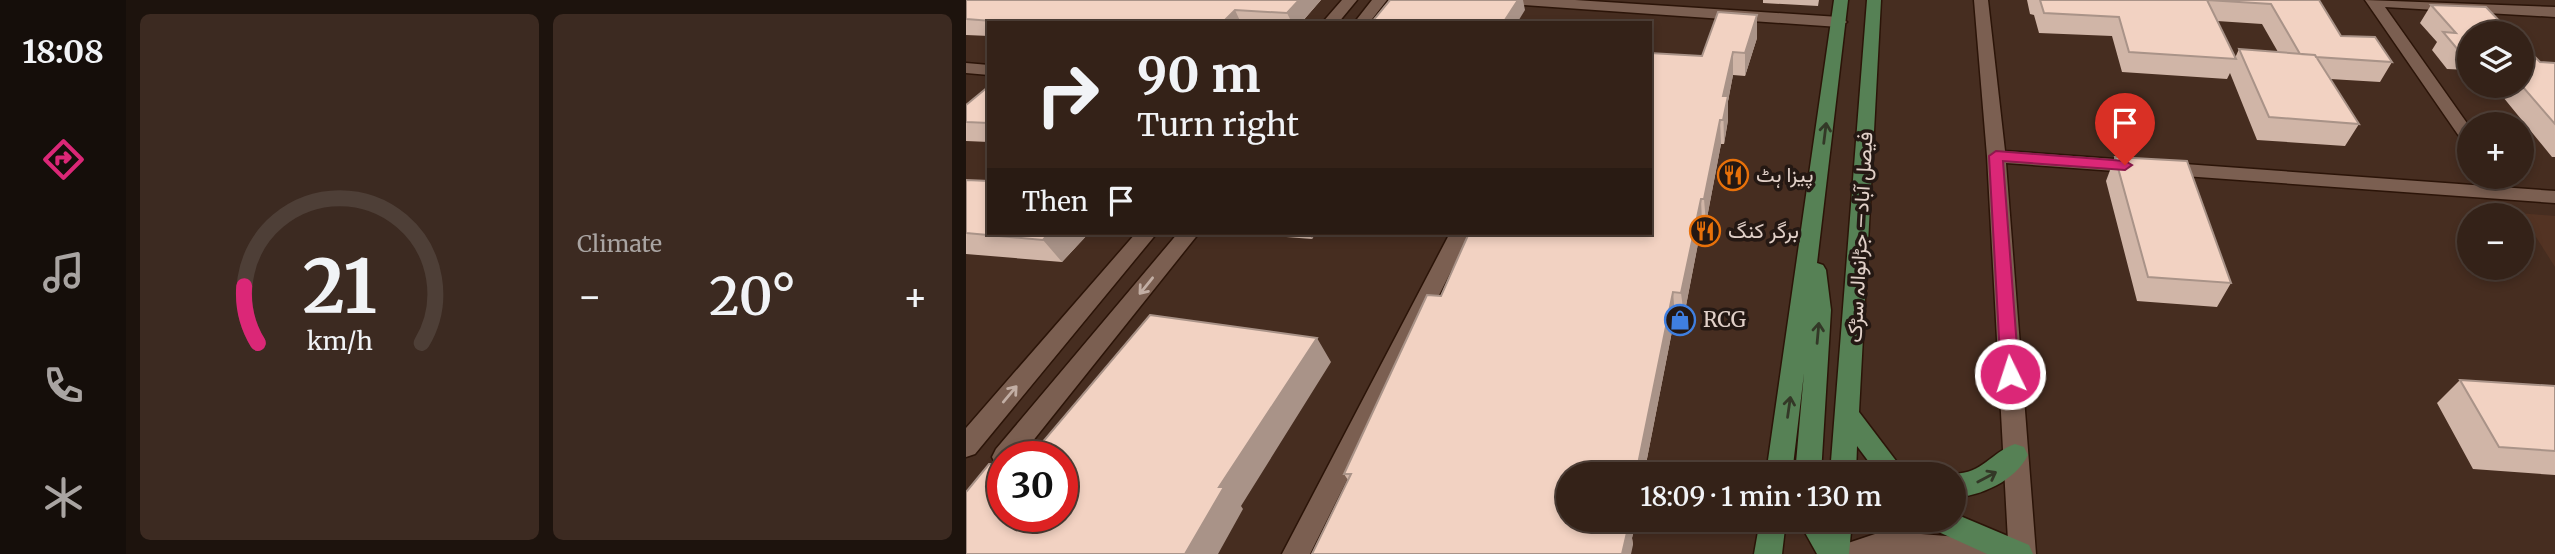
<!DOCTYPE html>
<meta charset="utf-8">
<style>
body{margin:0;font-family:Merriweather,Vazirmatn,serif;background:#3c2a21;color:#f1f3f6;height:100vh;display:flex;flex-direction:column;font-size:26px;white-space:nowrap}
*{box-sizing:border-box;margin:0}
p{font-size:23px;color:#a9a4a2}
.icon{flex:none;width:38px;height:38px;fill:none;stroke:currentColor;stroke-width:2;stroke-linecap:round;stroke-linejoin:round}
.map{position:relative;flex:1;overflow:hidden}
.side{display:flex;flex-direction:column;gap:14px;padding:14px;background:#1d130d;width:840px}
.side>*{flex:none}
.banner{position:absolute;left:21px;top:21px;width:665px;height:214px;border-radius:0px;box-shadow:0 4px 10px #0003,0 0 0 2px #4e3f37;background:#342218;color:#f1f3f6;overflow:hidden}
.fabs{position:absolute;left:1491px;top:21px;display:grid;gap:14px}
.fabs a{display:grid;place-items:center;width:77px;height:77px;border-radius:50%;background:#342218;box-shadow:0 4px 10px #0003,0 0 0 2px #4e3f37;font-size:35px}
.speed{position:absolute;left:21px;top:441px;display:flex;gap:14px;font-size:35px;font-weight:700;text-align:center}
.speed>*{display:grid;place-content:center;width:91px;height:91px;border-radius:50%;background:#342218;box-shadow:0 4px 10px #0003,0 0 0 2px #4e3f37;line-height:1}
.speed .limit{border:10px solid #d22;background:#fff;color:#111}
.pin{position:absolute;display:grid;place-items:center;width:60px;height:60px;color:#fff;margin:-72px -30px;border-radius:50% 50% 50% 0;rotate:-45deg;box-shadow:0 0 7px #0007}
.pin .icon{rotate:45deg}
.me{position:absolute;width:77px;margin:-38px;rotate:356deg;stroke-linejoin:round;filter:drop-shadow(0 0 5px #0008)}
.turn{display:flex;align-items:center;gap:24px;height:147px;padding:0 35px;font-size:32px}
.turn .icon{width:91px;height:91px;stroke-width:2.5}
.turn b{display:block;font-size:49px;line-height:60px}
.then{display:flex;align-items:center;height:66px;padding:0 35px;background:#0003;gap:14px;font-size:26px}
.big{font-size:52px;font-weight:600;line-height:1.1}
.side .widget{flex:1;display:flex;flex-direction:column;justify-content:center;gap:10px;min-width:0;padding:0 24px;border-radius:10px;background:#3c2a21}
.side .dial{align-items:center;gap:0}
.dial svg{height:182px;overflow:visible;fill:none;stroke:#4e3f37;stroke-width:7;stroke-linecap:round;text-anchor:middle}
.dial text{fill:#f1f3f6;stroke:none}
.heat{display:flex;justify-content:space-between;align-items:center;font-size:38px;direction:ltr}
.side .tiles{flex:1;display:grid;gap:14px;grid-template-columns:repeat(2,1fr)}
.trip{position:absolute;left:590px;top:462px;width:410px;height:70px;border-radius:35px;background:#342218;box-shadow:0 4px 10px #0003,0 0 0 2px #4e3f37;font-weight:600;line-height:70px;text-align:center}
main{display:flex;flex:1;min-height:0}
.tab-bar{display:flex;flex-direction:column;width:126px;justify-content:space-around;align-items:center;background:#150e0a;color:#a9a4a2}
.tab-bar .icon{width:49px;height:49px}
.tab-bar .active{color:#db2777}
.tab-bar b{font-size:32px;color:#f1f3f6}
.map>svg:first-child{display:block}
.built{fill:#533323}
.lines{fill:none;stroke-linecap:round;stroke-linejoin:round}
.minor-casing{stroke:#2b1408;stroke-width:3}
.major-casing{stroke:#2b1408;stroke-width:3}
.minor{fill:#7b5f51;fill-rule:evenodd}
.major{fill:#568155;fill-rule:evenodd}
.wall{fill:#d0b5a7;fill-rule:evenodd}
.shaded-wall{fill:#a99388}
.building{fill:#f2d2c2;stroke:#a99388;stroke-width:2}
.oneway{stroke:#333827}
.oneway2{stroke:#c2aea4}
.route{fill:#db2777;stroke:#8e194d;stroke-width:2}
.labels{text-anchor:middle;stroke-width:7;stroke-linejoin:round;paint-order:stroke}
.poi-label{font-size:21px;fill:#e1d0c8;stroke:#241813;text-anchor:start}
.street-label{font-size:21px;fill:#e1d0c8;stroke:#241813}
</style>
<main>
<nav class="tab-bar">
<b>18:08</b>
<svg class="icon active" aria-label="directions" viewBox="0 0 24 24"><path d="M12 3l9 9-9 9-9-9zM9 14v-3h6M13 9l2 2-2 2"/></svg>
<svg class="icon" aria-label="music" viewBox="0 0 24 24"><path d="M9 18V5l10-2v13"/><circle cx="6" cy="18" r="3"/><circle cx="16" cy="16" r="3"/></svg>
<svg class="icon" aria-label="phone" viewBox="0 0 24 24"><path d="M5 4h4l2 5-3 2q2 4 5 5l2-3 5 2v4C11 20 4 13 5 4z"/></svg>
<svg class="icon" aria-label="climate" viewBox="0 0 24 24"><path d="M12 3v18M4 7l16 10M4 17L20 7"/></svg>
</nav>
<section class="side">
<div class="tiles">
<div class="widget dial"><svg viewBox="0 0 100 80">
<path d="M14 69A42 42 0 1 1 86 69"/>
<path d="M14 69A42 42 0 0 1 8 44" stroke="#db2777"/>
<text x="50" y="56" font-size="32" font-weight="700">21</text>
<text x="50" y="72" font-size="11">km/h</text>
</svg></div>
<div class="widget"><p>Climate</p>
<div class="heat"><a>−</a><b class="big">20°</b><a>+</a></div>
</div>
</div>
</section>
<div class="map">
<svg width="1589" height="554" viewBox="0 0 1589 554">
<rect width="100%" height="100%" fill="#462d20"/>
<path class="built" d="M 1552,213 L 1589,216 L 1589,267 L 1556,215 Z"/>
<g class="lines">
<g class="minor-casing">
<path id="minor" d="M 376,0 L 391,0 L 372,23 L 356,23 Z
M 406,0 L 421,0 L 403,23 L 388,23 Z
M 535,0 L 609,0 L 873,17 L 881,22 L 873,27 L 542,4 Z
M 1008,0 L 1022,0 L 1039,151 L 1589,191 L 1589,203 L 1040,163 L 1070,554 L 872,554 L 876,545 L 918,531 L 1042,541 L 1021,156 Z
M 1399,0 L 1589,7 L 1589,17 L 1419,7 L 1503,126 L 1503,144 L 1497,142 Z
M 0,63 L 23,65 L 23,75 L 0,73 Z
M 170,233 L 191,233 L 9,454 L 0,457 L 0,428 Z
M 212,233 L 233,233 L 54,457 L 37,457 L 37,467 L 30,465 L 26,457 L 30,449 Z
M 484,233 L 504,233 L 344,554 L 316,554 Z"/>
</g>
<g class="major-casing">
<path id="major" d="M 868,0 L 882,0 L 851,263 L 857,265 L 860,270 L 865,310 L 855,474 L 829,474 L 838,373 L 826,474 L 800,474 Z
M 901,0 L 915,0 L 893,412 L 940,474 L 912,474 L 891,446 L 890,474 L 864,474 Z
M 1049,444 L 1058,447 L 1062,455 C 1049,481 1015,496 987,498 L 987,474 C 1018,473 1024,453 1049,444 Z
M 987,513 L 1063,545 L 1067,554 L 1021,554 L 966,529 L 962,520 L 987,520 Z
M 794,520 L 820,520 L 816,554 L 788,554 Z
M 832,520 L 886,520 L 883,554 L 851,554 Z"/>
</g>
<use href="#minor" class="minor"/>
<use href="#major" class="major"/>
</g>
<path class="wall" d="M 0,0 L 355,0 L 335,23 L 23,23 L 23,36 L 0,35 Z
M 797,0 L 853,0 L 852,6 L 797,3 Z
M 1061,0 L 1353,0 L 1375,36 L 1426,62 L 1414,82 L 1364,79 L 1393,124 L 1379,146 L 1291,140 L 1264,73 L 1261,79 L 1156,72 L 1146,36 L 1073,33 L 1068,15 L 1064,14 ZM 1251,21 L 1296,24 L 1312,52 L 1273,49 L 1269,58 Z
M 1465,5 L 1503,33 L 1503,70 L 1481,69 L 1466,50 L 1471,42 L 1454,23 Z
M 791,38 L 779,76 L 767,75 L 762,101 L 762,120 L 758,144 L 755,144 L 740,223 L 736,223 L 718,316 L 709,316 L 678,474 L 602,474 L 602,520 L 670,520 L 666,538 L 667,545 L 382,480 L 378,474 L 475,296 L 684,233 L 736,56 Z
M 1574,62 L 1589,63 L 1589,157 L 1586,157 L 1528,86 L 1556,86 Z
M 23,86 L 23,142 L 0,141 L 0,105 Z
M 1149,157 L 1265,283 L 1251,307 L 1171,301 L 1140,181 Z
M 0,180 L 23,233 L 123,233 L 96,262 L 0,254 Z
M 267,233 L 350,233 L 346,239 Z
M 1494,380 L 1589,386 L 1589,475 L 1507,469 L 1471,403 Z"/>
<path class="shaded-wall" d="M 333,0 L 355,0 L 335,23 L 326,23 L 321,13 Z
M 552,0 L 557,0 L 559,10 L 551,23 L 537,23 Z
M 269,10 L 275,23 L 256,23 Z
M 791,15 L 791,38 L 779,76 L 779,53 Z
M 767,52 L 767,75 L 762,101 L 762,120 L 758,144 L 757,96 Z
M 754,120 L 755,144 L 740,223 L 738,199 Z
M 735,199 L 736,223 L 718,316 L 715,293 Z
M 83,233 L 123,233 L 96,262 L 77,240 Z
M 342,233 L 350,233 L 346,239 Z
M 707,292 L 709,316 L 678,474 L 670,474 Z
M 351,338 L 365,362 L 275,506 L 277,509 L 252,554 L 219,554 L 253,487 Z
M 661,520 L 670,520 L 666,538 L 667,545 L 665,554 L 656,554 Z"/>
<path class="building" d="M 0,0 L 333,0 L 321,13 L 269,10 L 256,23 L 53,23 L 0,19 Z
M 424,0 L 552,0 L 537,23 L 405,23 Z
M 1074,0 L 1353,0 L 1375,36 L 1409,37 L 1426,62 L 1350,57 L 1349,55 L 1334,54 L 1305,4 L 1241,0 L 1270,59 L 1163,52 L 1153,17 L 1078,13 Z
M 1465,5 L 1520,7 L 1545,33 L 1503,33 L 1503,52 L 1493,51 L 1477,32 L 1490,33 Z
M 752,12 L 791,15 L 779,53 L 767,52 L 757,96 L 762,96 L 757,120 L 754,120 L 738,199 L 735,199 L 715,293 L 707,292 L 670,474 L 602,474 L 602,520 L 661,520 L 660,524 L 663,524 L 656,554 L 346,554 L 385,474 L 378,474 L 461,295 L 475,296 L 503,233 L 684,233 L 684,53 L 736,56 Z
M 1556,44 L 1574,62 L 1589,63 L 1589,124 L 1556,86 Z
M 1273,49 L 1349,55 L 1393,124 L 1303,117 Z
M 23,86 L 23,123 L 0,122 L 0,105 Z
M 1149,157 L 1221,161 L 1265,283 L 1182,277 Z
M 0,180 L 23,181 L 23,233 L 83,233 L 77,240 L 0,233 Z
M 184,315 L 351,338 L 253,487 L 258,487 L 219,554 L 0,554 L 0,492 L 23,464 L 37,465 L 37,516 L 96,516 L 96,457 L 64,457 Z
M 1494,380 L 1589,386 L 1589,451 L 1533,447 Z"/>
<defs><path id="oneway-shaft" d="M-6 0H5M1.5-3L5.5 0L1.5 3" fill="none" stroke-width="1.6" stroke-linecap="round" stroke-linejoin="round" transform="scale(1.75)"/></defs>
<g class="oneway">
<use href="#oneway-shaft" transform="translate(859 133) rotate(-83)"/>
<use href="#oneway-shaft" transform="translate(852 333) rotate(-85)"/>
<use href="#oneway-shaft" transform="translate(823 407) rotate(-82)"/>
<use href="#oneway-shaft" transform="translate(1021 477) rotate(-28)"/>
</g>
<g class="oneway2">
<use href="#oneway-shaft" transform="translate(180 286) rotate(129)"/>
<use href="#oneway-shaft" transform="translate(44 394) rotate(-50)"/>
</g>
<path class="route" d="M 1030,151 L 1159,161 L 1166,165 L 1159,170 L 1037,161 L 1053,374 L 1050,379 L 1038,379 L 1035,374 L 1023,156 Z"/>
<defs>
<g id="restaurant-ring" transform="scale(1.575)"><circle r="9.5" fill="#241813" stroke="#e8710a" stroke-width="1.5"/><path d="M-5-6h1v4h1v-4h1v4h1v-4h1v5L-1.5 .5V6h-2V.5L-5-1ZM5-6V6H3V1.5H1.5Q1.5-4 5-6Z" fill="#e8710a"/></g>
<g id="shop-ring" transform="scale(1.575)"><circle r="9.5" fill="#241813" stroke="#3f7fe0" stroke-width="1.5"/><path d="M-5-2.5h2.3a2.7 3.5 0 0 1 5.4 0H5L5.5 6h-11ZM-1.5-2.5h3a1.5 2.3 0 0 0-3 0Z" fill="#3f7fe0"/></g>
</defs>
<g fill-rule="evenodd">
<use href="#restaurant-ring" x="767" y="175"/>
<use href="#restaurant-ring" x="739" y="231"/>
<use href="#shop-ring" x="714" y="320"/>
</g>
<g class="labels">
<g class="poi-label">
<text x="790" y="182">پیزا ہٹ</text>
<text x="762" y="238">برگر کنگ</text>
<text x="737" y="327">RCG</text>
</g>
<g class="street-label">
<text transform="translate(894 237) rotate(-87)" y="7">فیصل آباد– جڑانوالہ سڑک</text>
</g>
</g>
</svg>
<div class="fabs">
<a><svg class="icon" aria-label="layers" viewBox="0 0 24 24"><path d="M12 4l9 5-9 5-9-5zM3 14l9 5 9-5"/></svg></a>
<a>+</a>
<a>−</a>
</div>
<div class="speed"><div class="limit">30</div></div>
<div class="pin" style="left:1159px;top:165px;background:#d93025"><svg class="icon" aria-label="arrive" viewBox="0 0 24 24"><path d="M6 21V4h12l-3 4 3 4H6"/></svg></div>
<svg class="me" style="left:1044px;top:374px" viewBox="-20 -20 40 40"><circle r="17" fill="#db2777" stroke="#fff" stroke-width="3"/><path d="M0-11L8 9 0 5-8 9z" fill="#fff"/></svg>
<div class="trip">18:09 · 1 min · 130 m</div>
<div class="banner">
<div class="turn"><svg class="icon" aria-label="right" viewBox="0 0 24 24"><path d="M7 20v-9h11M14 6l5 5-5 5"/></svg><div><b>90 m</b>Turn right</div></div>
<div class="then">Then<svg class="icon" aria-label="arrive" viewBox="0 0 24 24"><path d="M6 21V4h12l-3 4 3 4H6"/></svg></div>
</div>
</div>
</main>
